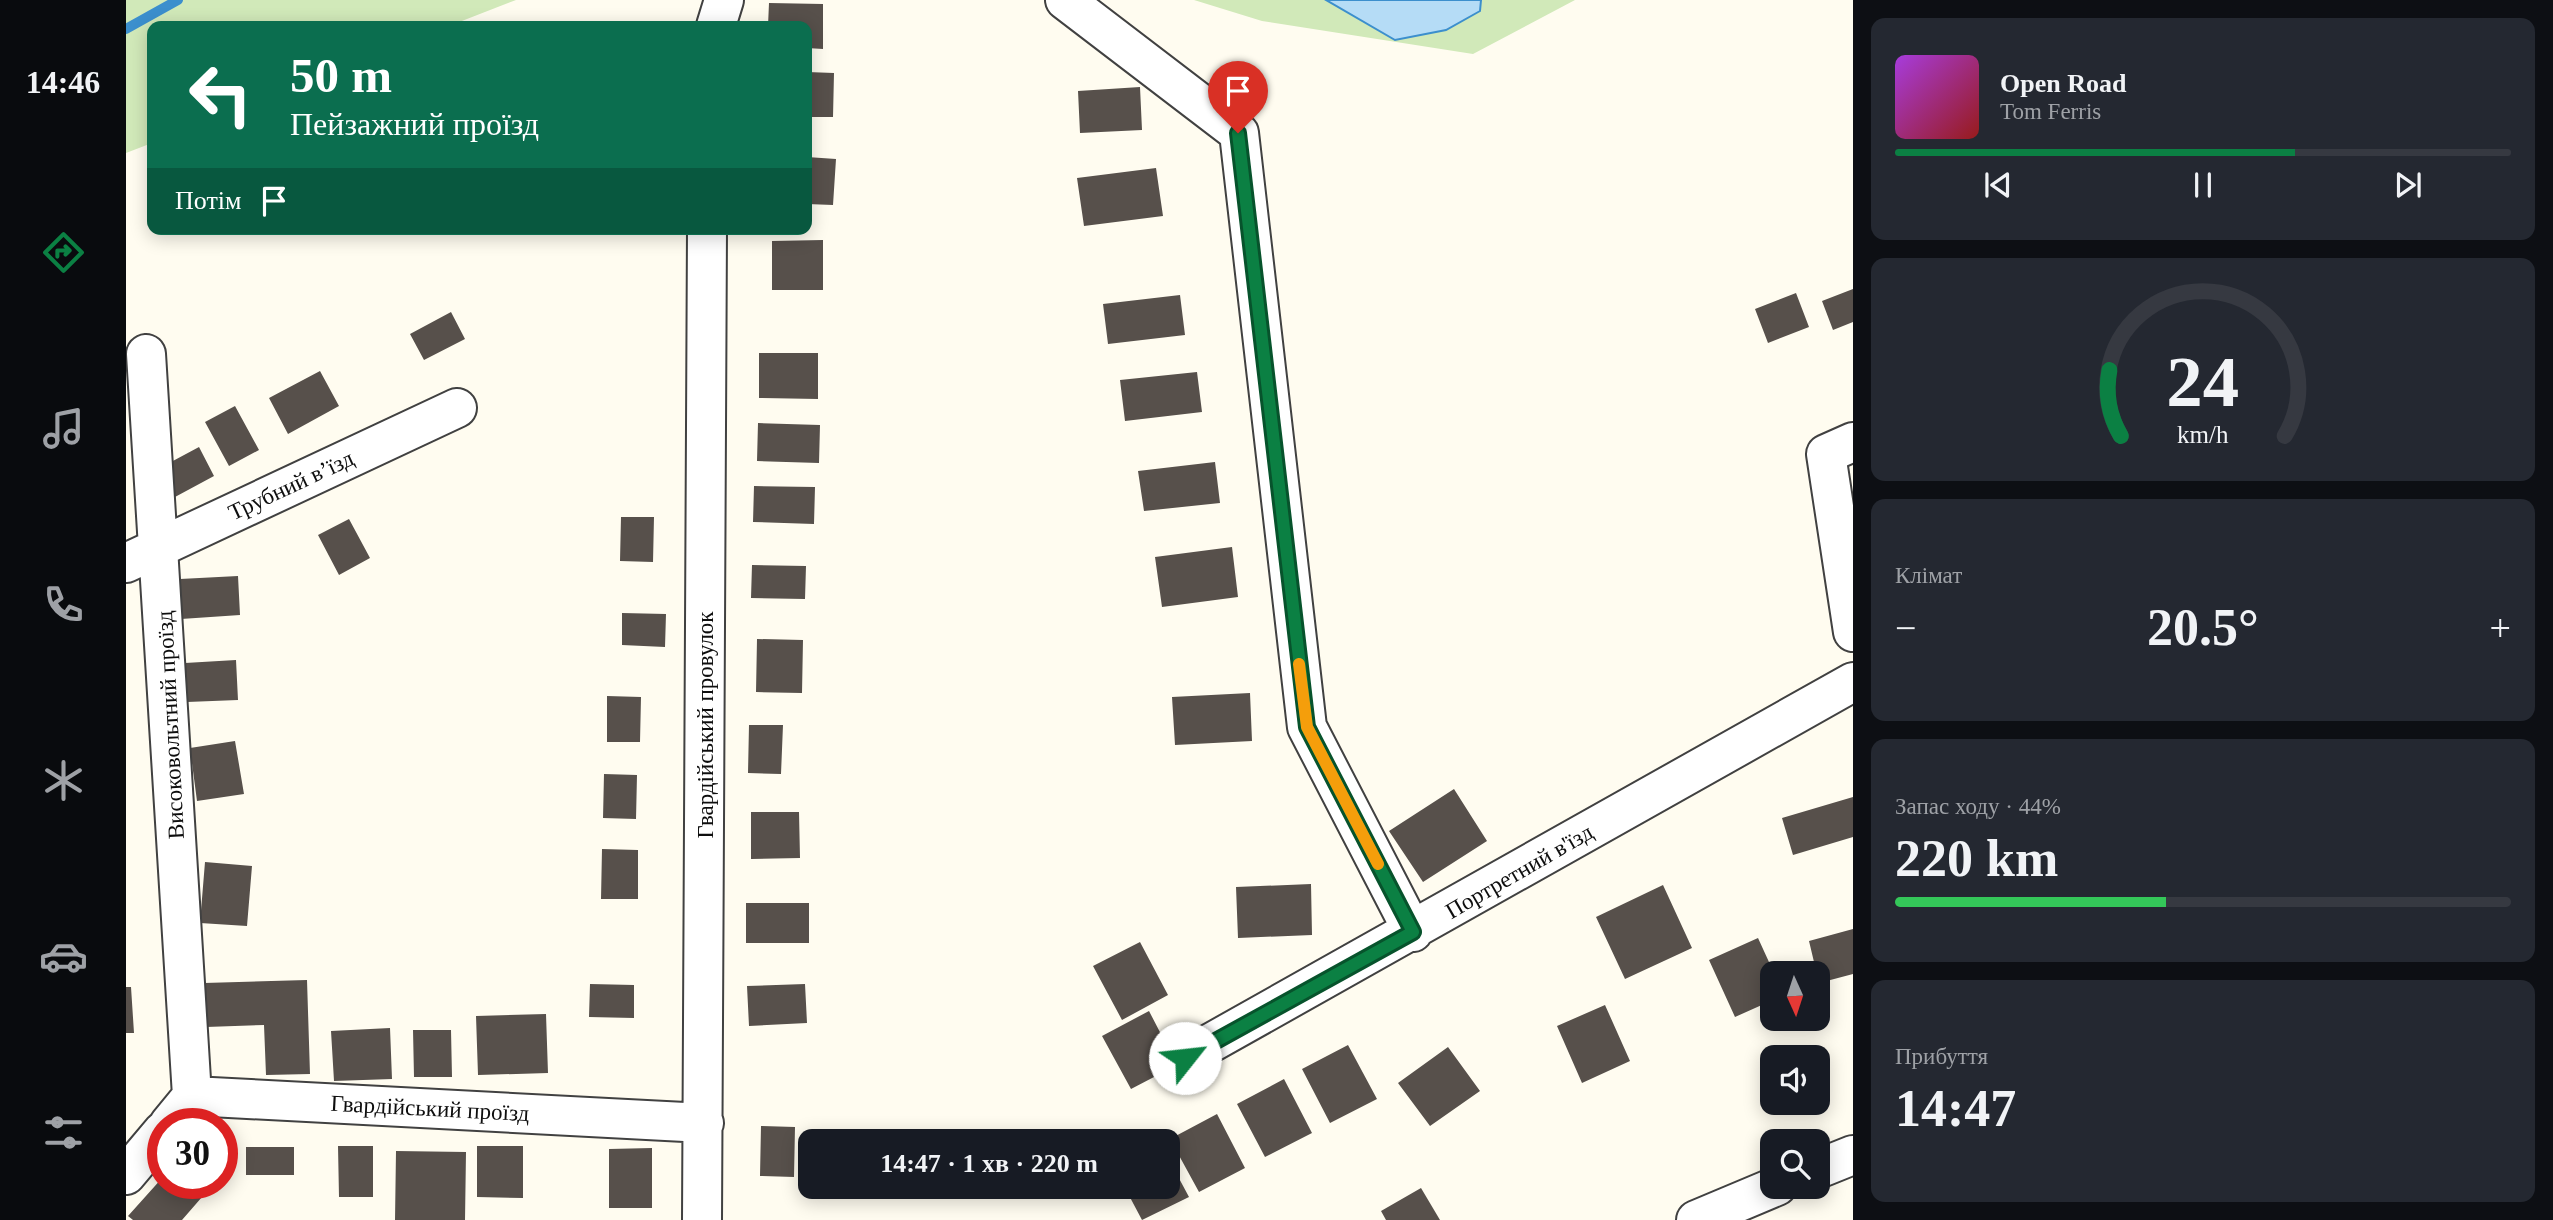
<!DOCTYPE html>
<html lang="uk">
<meta charset="utf-8">
<style>
body{margin:0;font-family:Georgia,serif;background:#242831;color:#f1f3f6;height:100vh;display:flex;flex-direction:column;font-size:26px;white-space:nowrap}
*{box-sizing:border-box;margin:0}
p{font-size:23px;color:#9ea1a6}
.icon{flex:none;width:38px;height:38px;fill:none;stroke:currentColor;stroke-width:2;stroke-linecap:round;stroke-linejoin:round}
.map{position:relative;flex:1;overflow:hidden}
.drawer{display:flex;flex-direction:column;gap:18px;padding:18px;background:#0d0f14;width:700px}
.drawer>*{flex:none}
.guide{position:absolute;left:21px;top:21px;width:665px;height:214px;border-radius:14px;box-shadow:0 4px 18px #0003;background:#0b6e4f;color:#fff;overflow:hidden}
.needle{width:46px;rotate:177deg}
.tools{position:absolute;left:1634px;top:961px;display:grid;gap:14px}
.tools a{display:grid;place-items:center;width:70px;height:70px;border-radius:14px;background:#171b24;box-shadow:0 4px 18px #0003;font-size:35px}
.speed{position:absolute;left:21px;top:1108px;display:flex;gap:14px;font-size:35px;font-weight:700;text-align:center}
.speed>*{display:grid;place-content:center;width:91px;height:91px;border-radius:50%;background:#171b24;box-shadow:0 4px 18px #0003;line-height:1}
.speed .limit{border:10px solid #d22;background:#fff;color:#111}
.pin{position:absolute;display:grid;place-items:center;width:60px;height:60px;color:#fff;margin:-72px -30px;border-radius:50% 50% 50% 0;rotate:-45deg;box-shadow:0 0 7px #0007}
.pin .icon{rotate:45deg}
.me{position:absolute;width:77px;margin:-38px;rotate:61deg;stroke-linejoin:round;filter:drop-shadow(0 0 5px #0008)}
.turn{display:flex;align-items:center;gap:24px;height:147px;padding:0 28px;font-size:32px}
.turn .icon{width:91px;height:91px;stroke-width:2.5}
.turn b{display:block;font-size:49px;line-height:60px}
.then{display:flex;align-items:center;height:66px;padding:0 28px;background:#0003;gap:14px;font-size:26px}
.big{font-size:52px;font-weight:600;line-height:1.1}
.drawer .tile{flex:1;display:flex;flex-direction:column;justify-content:center;gap:10px;min-width:0;padding:0 24px;border-radius:14px;background:#242831}
.drawer .dial{align-items:center;gap:0}
.dial svg{height:182px;overflow:visible;fill:none;stroke:#363941;stroke-width:7;stroke-linecap:round;text-anchor:middle}
.dial text{fill:#f1f3f6;stroke:none}
.song{display:flex;align-items:center;gap:21px}
.cover{width:84px;height:84px;border-radius:10px;background:linear-gradient(135deg,hsl(280 70% 55%),hsl(0 70% 35%))}
.played{height:7px;border-radius:4px;background:linear-gradient(90deg,#0b8043 65%,#363941 65%)}
.keys{display:flex;justify-content:space-around;direction:ltr}
.heat{display:flex;justify-content:space-between;align-items:center;font-size:38px;direction:ltr}
.charge{height:10px;border-radius:5px;background:linear-gradient(90deg,#34c759 44%,#363941 0)}
.trip{position:absolute;left:672px;top:1129px;width:382px;height:70px;border-radius:14px;background:#171b24;box-shadow:0 4px 18px #0003;font-weight:600;line-height:70px;text-align:center}
main{display:flex;flex:1;min-height:0}
.tabs{display:flex;flex-direction:column;width:126px;justify-content:space-around;align-items:center;background:#090b0e;color:#9ea1a6}
.tabs .icon{width:49px;height:49px}
.tabs .current{color:#0b8043}
.tabs b{font-size:32px;color:#f1f3f6}
.map>svg:first-child{display:block}
.green{fill:#d1e9b9}
.water{fill:#b5dcf6;stroke:#3c8fcd;stroke-width:2}
.lines{fill:none;stroke-linecap:round;stroke-linejoin:round}
.stream{stroke:#3c8fcd;stroke-width:10}
.building{fill:#57504b}
.minor-casing{stroke:#414141;stroke-width:42}
.minor{stroke:#fff;stroke-width:38}
.route-casing{stroke:#07532c;stroke-width:18}
.route{stroke:#0b8043;stroke-width:12}
.slow{stroke:#f59e0b;stroke-width:12}
.labels{text-anchor:middle;stroke-width:7;stroke-linejoin:round;paint-order:stroke}
.street-label{font-size:23px;fill:#0e0e0e;stroke:#fff}
</style>
<main>
<nav class="tabs">
<b>14:46</b>
<svg class="icon current" aria-label="directions" viewBox="0 0 24 24"><path d="M12 3l9 9-9 9-9-9zM9 14v-3h6M13 9l2 2-2 2"/></svg>
<svg class="icon" aria-label="music" viewBox="0 0 24 24"><path d="M9 18V5l10-2v13"/><circle cx="6" cy="18" r="3"/><circle cx="16" cy="16" r="3"/></svg>
<svg class="icon" aria-label="phone" viewBox="0 0 24 24"><path d="M5 4h4l2 5-3 2q2 4 5 5l2-3 5 2v4C11 20 4 13 5 4z"/></svg>
<svg class="icon" aria-label="climate" viewBox="0 0 24 24"><path d="M12 3v18M4 7l16 10M4 17L20 7"/></svg>
<svg class="icon" aria-label="car" viewBox="0 0 24 24"><path d="M5 17H2v-5l4-1 3-4h7l3 4 3 1v5h-3M9 17h6M6 11h13"/><circle cx="7" cy="17" r="2"/><circle cx="17" cy="17" r="2"/></svg>
<svg class="icon" aria-label="filters" viewBox="0 0 24 24"><path d="M4 7h16M4 17h16"/><circle cx="9" cy="7" r="2"/><circle cx="15" cy="17" r="2"/></svg>
</nav>
<div class="map">
<svg width="1727" height="1220" viewBox="0 0 1727 1220">
<rect width="100%" height="100%" fill="#fffcf0"/>
<path class="green" d="M 0,0 L 390,0 L 323,26 L 26,26 L 26,143 L 0,153 Z
M 1068,0 L 1449,0 L 1347,54 L 1136,21 Z"/>
<path class="water" d="M 1200,0 L 1355,0 L 1354,11 L 1320,30 L 1269,40 Z"/>
<g class="lines">
<path class="stream" d="M 0,29 L 52,0"/>
</g>
<path class="building" d="M 643,3 L 697,4 L 697,49 L 681,48 L 681,26 L 642,26 Z
M 681,72 L 708,73 L 707,117 L 681,117 Z
M 1014,87 L 1016,130 L 954,133 L 952,91 Z
M 681,157 L 710,159 L 707,205 L 681,204 Z
M 1030,168 L 1037,216 L 958,226 L 951,178 Z
M 697,240 L 697,290 L 646,290 L 646,241 Z
M 1727,289 L 1727,322 L 1707,330 L 1696,301 Z
M 1670,293 L 1683,327 L 1642,343 L 1629,309 Z
M 1054,295 L 1059,335 L 982,344 L 977,304 Z
M 325,312 L 339,339 L 298,360 L 284,334 Z
M 633,353 L 692,353 L 692,399 L 633,398 Z
M 194,371 L 213,406 L 162,434 L 143,398 Z
M 1071,372 L 1076,412 L 999,421 L 994,380 Z
M 109,406 L 133,450 L 103,466 L 79,422 Z
M 632,423 L 694,425 L 693,463 L 631,461 Z
M 73,447 L 88,476 L 49,497 L 45,462 Z
M 1089,462 L 1094,503 L 1018,511 L 1012,471 Z
M 628,486 L 689,487 L 688,524 L 627,522 Z
M 495,517 L 528,517 L 527,562 L 494,561 Z
M 223,519 L 244,558 L 213,575 L 192,535 Z
M 1106,547 L 1112,597 L 1036,607 L 1029,557 Z
M 626,565 L 680,566 L 679,599 L 625,598 Z
M 112,576 L 114,615 L 55,619 L 54,579 Z
M 496,613 L 540,614 L 539,647 L 496,645 Z
M 631,639 L 677,640 L 676,693 L 630,692 Z
M 110,660 L 112,700 L 61,702 L 59,663 Z
M 1124,693 L 1126,741 L 1049,745 L 1046,697 Z
M 481,696 L 515,697 L 514,742 L 481,742 Z
M 623,725 L 657,725 L 655,774 L 622,773 Z
M 109,741 L 118,794 L 71,801 L 64,748 Z
M 478,774 L 511,775 L 510,819 L 477,818 Z
M 1328,789 L 1361,841 L 1297,882 L 1263,831 Z
M 1727,797 L 1727,837 L 1667,855 L 1656,818 Z
M 625,812 L 673,812 L 674,858 L 625,859 Z
M 476,849 L 512,850 L 512,899 L 475,899 Z
M 79,862 L 126,866 L 121,926 L 74,923 Z
M 1185,884 L 1186,935 L 1112,938 L 1110,887 Z
M 1537,885 L 1566,948 L 1499,979 L 1470,917 Z
M 620,903 L 683,903 L 683,943 L 620,943 Z
M 1727,929 L 1727,974 L 1693,983 L 1683,941 Z
M 1632,938 L 1648,973 L 1647,1000 L 1609,1017 L 1583,960 Z
M 1014,942 L 1042,995 L 996,1020 L 967,966 Z
M 181,980 L 184,1074 L 140,1075 L 138,1025 L 80,1027 L 78,983 Z
M 464,984 L 508,985 L 508,1018 L 463,1017 Z
M 679,984 L 681,1023 L 623,1026 L 621,986 Z
M 0,987 L 5,987 L 8,1033 L 0,1033 Z
M 1479,1005 L 1504,1061 L 1456,1083 L 1431,1026 Z
M 1023,1011 L 1051,1065 L 1005,1089 L 976,1036 Z
M 420,1014 L 422,1073 L 352,1075 L 350,1016 Z
M 264,1028 L 266,1079 L 208,1081 L 205,1031 Z
M 287,1030 L 325,1030 L 326,1077 L 288,1077 Z
M 1222,1045 L 1251,1099 L 1204,1123 L 1176,1069 Z
M 1322,1047 L 1354,1091 L 1304,1126 L 1272,1083 Z
M 1158,1079 L 1186,1133 L 1139,1157 L 1111,1104 Z
M 1091,1114 L 1119,1168 L 1073,1192 L 1044,1139 Z
M 635,1126 L 669,1127 L 668,1177 L 634,1176 Z
M 212,1146 L 247,1146 L 247,1197 L 213,1197 Z
M 351,1146 L 397,1146 L 397,1198 L 351,1197 Z
M 120,1147 L 168,1147 L 168,1175 L 120,1175 Z
M 526,1148 L 526,1208 L 483,1208 L 483,1149 Z
M 270,1151 L 340,1152 L 339,1220 L 269,1220 Z
M 1041,1156 L 1063,1197 L 1016,1220 L 998,1186 L 1041,1186 Z
M 37,1177 L 37,1183 L 60,1183 L 76,1197 L 56,1220 L 7,1220 L 2,1216 Z
M 1295,1188 L 1314,1220 L 1260,1220 L 1255,1211 Z"/>
<g class="lines">
<g class="minor-casing">
<path id="minor" d="M 939,0 L 1113,133 L 1181,727 L 1287,932
M 590,26 L 598,0
M 20,354 L 66,1096
M 1727,442 L 1700,454 L 1727,632
M 0,563 L 331,408
M 1058,1058 L 1727,682
M 43,1124 L 66,1096 L 578,1123
M 1692,1169 L 1727,1155
M 0,1175 L 37,1131
M 576,1220 L 581,229
M 1570,1220 L 1651,1186"/>
</g>
<use href="#minor" class="minor"/>
</g>
<g class="lines">
<g class="route-casing">
<path id="route" d="M 1059,1058 L 1287,932 L 1181,727 L 1112,133"/>
</g>
<use href="#route" class="route"/>
<path class="slow" d="M 1173,664 L 1181,727 L 1252,864"/>
</g>
<g class="labels">
<g class="street-label">
<text transform="translate(165 485) rotate(-25)" y="8">Трубний в’їзд</text>
<text transform="translate(44 725) rotate(-93)" y="8">Високовольтний проїзд</text>
<text transform="translate(579 725) rotate(-90)" y="8">Гвардійський провулок</text>
<text transform="translate(1393 871) rotate(-30)" y="8">Портретний в'їзд</text>
<text transform="translate(304 1108) rotate(3)" y="8">Гвардійський проїзд</text>
</g>
</g>
</svg>
<div class="tools">
<a><svg class="needle" viewBox="-14 -14 28 28"><path d="M0-13l5 13h-10z" fill="#e53935"/><path d="M0 13l5-13h-10z" fill="#9ea1a6"/></svg></a>
<a><svg class="icon" aria-label="sound" viewBox="0 0 24 24"><path d="M4 9h4l5-4v14l-5-4H4zM17 9q2 3 0 6"/></svg></a>
<a><svg class="icon" aria-label="search" viewBox="0 0 24 24"><circle cx="10" cy="10" r="6"/><path d="M15 15l6 6"/></svg></a>
</div>
<div class="speed"><div class="limit">30</div></div>
<div class="pin" style="left:1112px;top:133px;background:#d93025"><svg class="icon" aria-label="arrive" viewBox="0 0 24 24"><path d="M6 21V4h12l-3 4 3 4H6"/></svg></div>
<svg class="me" style="left:1059px;top:1058px" viewBox="-20 -20 40 40"><circle r="19" fill="#fff"/><path d="M0-13L10 11 0 6-10 11z" fill="#0b8043"/></svg>
<div class="trip">14:47 · 1 хв · 220 m</div>
<div class="guide">
<div class="turn"><svg class="icon" aria-label="left" viewBox="0 0 24 24"><path d="M17 20v-9H6M10 6l-5 5 5 5"/></svg><div><b>50 m</b>Пейзажний проїзд</div></div>
<div class="then">Потім<svg class="icon" aria-label="arrive" viewBox="0 0 24 24"><path d="M6 21V4h12l-3 4 3 4H6"/></svg></div>
</div>
</div>
<section class="drawer">
<div class="tile">
<div class="song"><i class="cover"></i><div><b>Open Road</b><p>Tom Ferris</p></div></div>
<div class="played"></div>
<div class="keys"><svg class="icon" aria-label="previous" viewBox="0 0 24 24"><path d="M18 5L8 12l10 7zM5 5v14"/></svg><svg class="icon" aria-label="pause" viewBox="0 0 24 24"><path d="M8 5v14M16 5v14"/></svg><svg class="icon" aria-label="next" viewBox="0 0 24 24"><path d="M6 5l10 7-10 7zM19 5v14"/></svg></div>
</div>
<div class="tile dial"><svg viewBox="0 0 100 80">
<path d="M14 69A42 42 0 1 1 86 69"/>
<path d="M14 69A42 42 0 0 1 9 40" stroke="#0b8043"/>
<text x="50" y="56" font-size="32" font-weight="700">24</text>
<text x="50" y="72" font-size="11">km/h</text>
</svg></div>
<div class="tile"><p>Клімат</p>
<div class="heat"><a>−</a><b class="big">20.5°</b><a>+</a></div>
</div>
<div class="tile"><p>Запас ходу · 44%</p><b class="big">220 km</b><div class="charge"></div></div>
<div class="tile"><p>Прибуття</p><b class="big">14:47</b></div>
</section>
</main>
